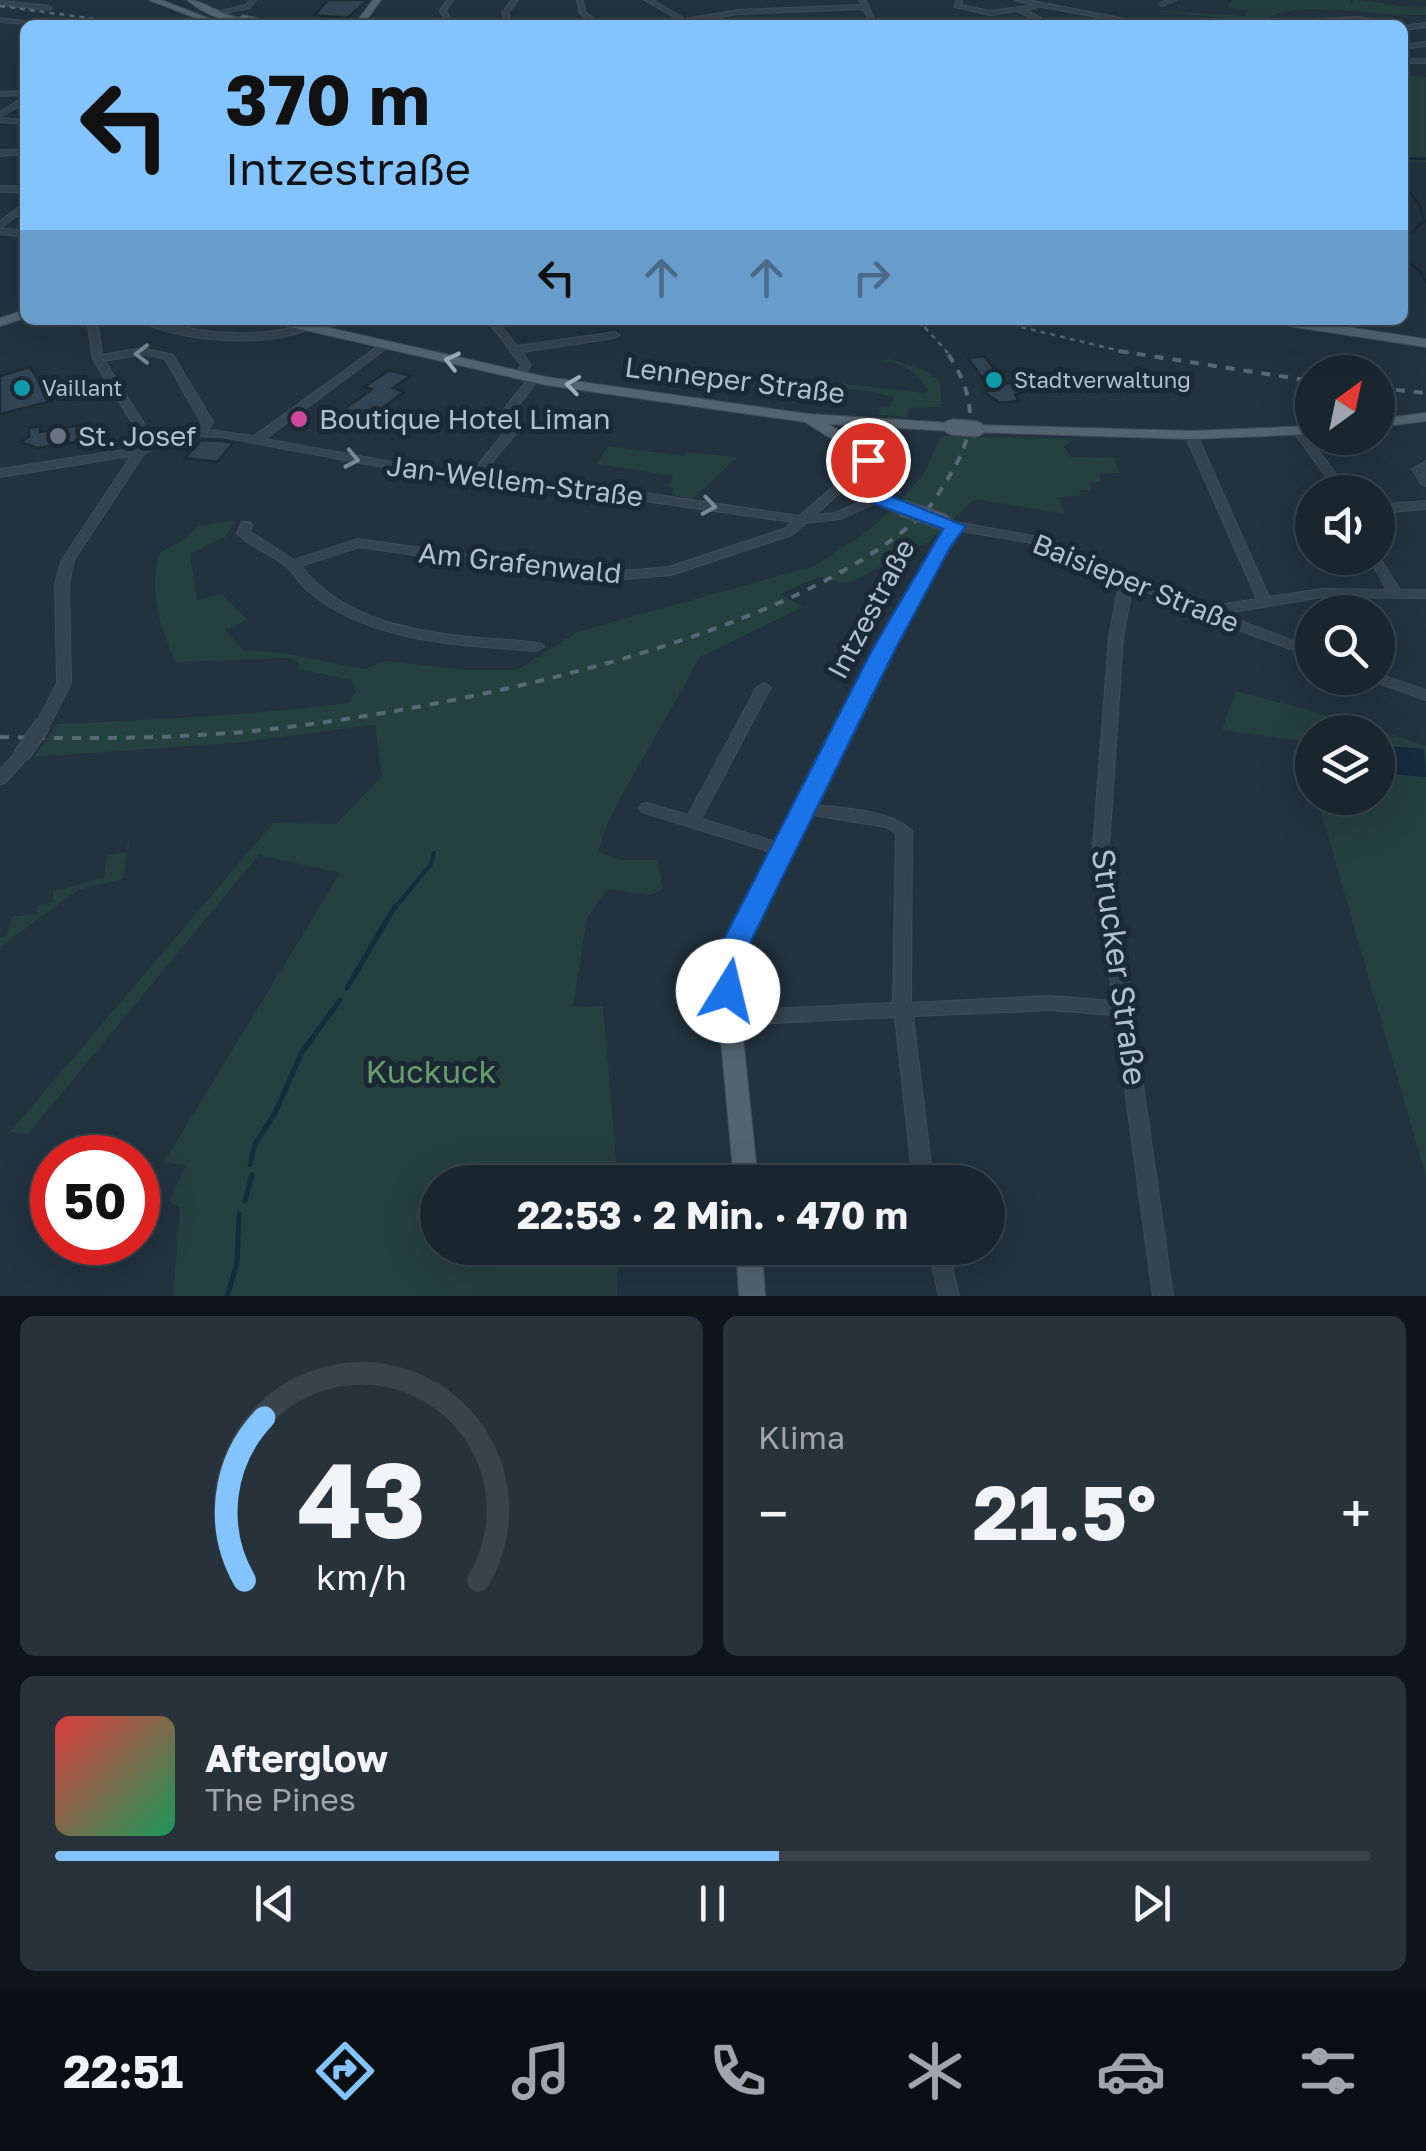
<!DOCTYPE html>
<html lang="de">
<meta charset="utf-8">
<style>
body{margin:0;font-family:"Golos Text",sans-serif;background:#27323b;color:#f1f3f6;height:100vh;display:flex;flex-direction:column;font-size:38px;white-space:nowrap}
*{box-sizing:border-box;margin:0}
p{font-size:32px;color:#9fa5aa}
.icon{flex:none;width:55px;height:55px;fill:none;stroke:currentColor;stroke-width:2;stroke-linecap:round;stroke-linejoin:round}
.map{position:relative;height:1296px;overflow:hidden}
.drawer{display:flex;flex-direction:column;gap:20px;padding:20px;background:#0e151a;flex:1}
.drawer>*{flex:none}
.top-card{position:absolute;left:20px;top:20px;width:1388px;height:305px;border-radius:15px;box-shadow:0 10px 40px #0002,0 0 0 2px #38434b;background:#83c3fe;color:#111;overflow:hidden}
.needle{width:65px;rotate:33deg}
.buttons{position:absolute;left:1295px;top:355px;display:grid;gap:20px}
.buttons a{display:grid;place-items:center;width:100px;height:100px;border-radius:50%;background:#1a262f;box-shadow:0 10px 40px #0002,0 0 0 2px #38434b;font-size:50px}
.speed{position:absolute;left:30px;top:1135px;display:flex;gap:20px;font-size:50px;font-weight:700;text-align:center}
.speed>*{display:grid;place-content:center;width:130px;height:130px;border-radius:50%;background:#1a262f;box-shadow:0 10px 40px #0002,0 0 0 2px #38434b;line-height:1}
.speed .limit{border:15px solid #d22;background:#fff;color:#111}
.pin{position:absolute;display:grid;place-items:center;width:85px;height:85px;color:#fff;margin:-42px;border:5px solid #fff;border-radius:50%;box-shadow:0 2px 10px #0007}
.me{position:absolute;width:110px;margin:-55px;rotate:9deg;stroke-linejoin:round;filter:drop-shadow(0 0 8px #0008)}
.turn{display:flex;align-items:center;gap:35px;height:210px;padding:0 40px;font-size:45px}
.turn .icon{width:130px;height:130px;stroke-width:2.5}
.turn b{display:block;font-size:70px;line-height:85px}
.lanes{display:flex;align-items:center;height:95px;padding:0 40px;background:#0003;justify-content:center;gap:50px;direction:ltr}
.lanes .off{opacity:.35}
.big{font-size:75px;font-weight:700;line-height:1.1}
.drawer .card{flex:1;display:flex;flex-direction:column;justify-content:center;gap:15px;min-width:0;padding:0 35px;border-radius:15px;background:#27323b}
.drawer .dial{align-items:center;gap:0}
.dial svg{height:260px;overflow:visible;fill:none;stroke:#38434b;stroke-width:7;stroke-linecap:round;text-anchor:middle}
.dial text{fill:#f1f3f6;stroke:none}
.song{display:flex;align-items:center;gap:30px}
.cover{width:120px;height:120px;border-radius:15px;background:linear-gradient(135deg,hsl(0 70% 55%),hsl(150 70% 35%))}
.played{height:10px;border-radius:5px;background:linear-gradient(90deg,#83c3fe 55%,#38434b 55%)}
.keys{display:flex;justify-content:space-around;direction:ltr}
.heat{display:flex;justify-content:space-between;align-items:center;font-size:55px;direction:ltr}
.drawer .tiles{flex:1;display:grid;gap:20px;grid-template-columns:1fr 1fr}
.card:last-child{grid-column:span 2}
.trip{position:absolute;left:420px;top:1165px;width:585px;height:100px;border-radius:50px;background:#1a262f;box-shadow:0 10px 40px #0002,0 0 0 2px #38434b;font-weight:700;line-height:100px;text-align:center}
.tabs{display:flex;height:160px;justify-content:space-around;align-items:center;background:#0a0f13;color:#9fa5aa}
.tabs .icon{width:70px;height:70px}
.tabs .selected{color:#83c3fe}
.tabs b{font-size:45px;color:#f1f3f6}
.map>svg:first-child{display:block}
.green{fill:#24403f}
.water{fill:#152b3e}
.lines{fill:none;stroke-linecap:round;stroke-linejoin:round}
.stream-far2{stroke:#152b3e;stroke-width:2.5}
.stream-far1{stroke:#152b3e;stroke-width:4}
.stream{stroke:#152b3e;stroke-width:5}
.building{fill:#314453;stroke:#1d2b36;stroke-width:2.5}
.minor-casing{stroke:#3f4d58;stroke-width:2}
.major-casing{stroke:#3f4d58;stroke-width:2}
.minor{fill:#36444f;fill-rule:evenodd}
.major{fill:#54636f;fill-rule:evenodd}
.rail-far1{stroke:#586976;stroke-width:2.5;stroke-dasharray:5 5;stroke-linecap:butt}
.rail{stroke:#586976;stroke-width:4;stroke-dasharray:9 9;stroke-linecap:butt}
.minor-bridge-casing{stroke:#3f4d58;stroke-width:18;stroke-linecap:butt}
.major-bridge-casing{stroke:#3f4d58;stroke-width:18;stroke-linecap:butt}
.minor-bridge{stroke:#36444f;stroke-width:15}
.major-bridge{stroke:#54636f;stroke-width:15}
.oneway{stroke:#7a8893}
.oneway2{stroke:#9fadb8}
.route{fill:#1a73e8;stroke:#114b97;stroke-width:2.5}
.culture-dot{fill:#0f9aa8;stroke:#1b2934;stroke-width:4}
.hotel-dot{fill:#d1479c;stroke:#1b2934;stroke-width:4}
.worship-dot{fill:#6b7280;stroke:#1b2934;stroke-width:4}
.labels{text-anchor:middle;stroke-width:10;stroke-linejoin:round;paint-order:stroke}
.far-poi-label{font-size:22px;fill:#b2bfca;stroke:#1b2934;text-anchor:start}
.street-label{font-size:28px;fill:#b2bfca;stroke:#1b2934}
.poi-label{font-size:28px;fill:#b2bfca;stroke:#1b2934;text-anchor:start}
.near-street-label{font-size:32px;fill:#b2bfca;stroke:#1b2934}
.near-park-label{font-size:32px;fill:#689c6d;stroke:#1b2934}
</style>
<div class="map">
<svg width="1426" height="1296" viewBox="0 0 1426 1296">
<rect width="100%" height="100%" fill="#22323f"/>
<path class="green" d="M 1232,0 L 1350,0 L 1352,5 L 1353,0 C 1379,0 1399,9 1426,7 L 1426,15 C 1384,18 1304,0 1269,17 L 1274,25 L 1228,25 L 1222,18 L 1148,10 L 1246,16 L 1248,10 L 1227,7 Z
M 1402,75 L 1426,77 L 1426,162 L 1403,161 Z
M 891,359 L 926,371 L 940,381 L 942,407 L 909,408 L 907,417 L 879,415 L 881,407 L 890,407 L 894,398 L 870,391 L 787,384 L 795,378 L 924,393 L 928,390 C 917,371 897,359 874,362 Z
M 941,436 L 1074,439 L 1064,447 L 1071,457 L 1115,458 L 1119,473 L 1100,473 L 1100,482 L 1090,482 L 1091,490 L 1079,490 L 1080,496 L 1059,497 L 1065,514 L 975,499 L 928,542 L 847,584 L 819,577 L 780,594 L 803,607 L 700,657 L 610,817 L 598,852 L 621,860 L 657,860 L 663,889 L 650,895 L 607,889 L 587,918 L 573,1007 L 603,1006 L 618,1182 L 438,1182 L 438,1248 L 618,1248 L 617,1296 L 173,1296 L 180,1208 L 169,1201 L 186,1166 L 164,1162 L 340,873 L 259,855 L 28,1134 L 10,1132 L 273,823 L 336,824 L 382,776 L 375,725 L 235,743 L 34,757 L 57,724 C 154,720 251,715 348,703 L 356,692 L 351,680 L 299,669 L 298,662 L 288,658 L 176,662 C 159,629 149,590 159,553 L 187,538 L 198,526 L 237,520 L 225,537 L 190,554 L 197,600 L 221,594 L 247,620 L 225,630 L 243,650 L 285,653 L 364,669 L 387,661 L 468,670 L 517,670 L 577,632 L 814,566 L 869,530 L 894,507 L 923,475 Z
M 608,446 L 684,456 L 687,452 L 737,457 L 693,499 L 671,495 L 674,488 L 668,487 L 673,476 L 597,464 Z
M 1236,691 L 1363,725 L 1426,746 L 1426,1177 L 1317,798 L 1378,798 L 1378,732 L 1312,732 L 1312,782 L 1301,741 L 1222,730 Z
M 131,831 L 123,879 L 78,890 L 0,947 L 0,937 L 7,936 L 11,917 L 37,914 L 38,905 L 52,903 L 53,891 L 104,878 L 107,855 L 126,852 Z"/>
<path class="water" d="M 1390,746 L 1424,749 L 1426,777 L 1388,774 L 1382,756 Z"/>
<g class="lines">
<path class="stream-far2" d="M 1402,158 L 1426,159
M 1402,183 L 1419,204
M 1411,233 L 1424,221 L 1420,208
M 1407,249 L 1406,261 L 1420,271 L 1426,282"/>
<path class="stream-far1" d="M 394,909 L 431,864 L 434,853"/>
<path class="stream" d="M 347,988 L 395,906
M 250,1165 L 255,1144 L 275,1113 L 302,1052 L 340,1000
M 245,1201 L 252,1175
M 227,1296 L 237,1264 L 239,1214"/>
</g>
<path class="building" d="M 328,0 L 368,0 L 347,18 L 315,15 Z
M 984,356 L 1006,384 L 1028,377 L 1043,385 L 1015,395 L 1019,401 L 1000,403 L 984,392 L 991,390 L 968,358 Z
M 30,367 L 52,401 L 0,414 L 0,376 Z
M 389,370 L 410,376 L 393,388 L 404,392 L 367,419 L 359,416 L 353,420 L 336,415 L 372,389 L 364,387 Z
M 87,424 L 88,440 L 38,448 L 20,442 L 29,437 L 29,428 L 40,426 L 40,432 Z
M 201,440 L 222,441 L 233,443 L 217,462 L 185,458 Z"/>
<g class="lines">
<g class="minor-casing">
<path id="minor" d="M 250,0 L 256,0 L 250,8 L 219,14 L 216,12 L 246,5 Z
M 447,0 L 453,0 L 446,11 L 454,25 L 448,25 L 440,11 Z
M 512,0 L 518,0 L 508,13 L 514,25 L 508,25 L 502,13 Z
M 577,0 L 583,0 L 585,12 L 603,25 L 595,25 L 580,14 Z
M 644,0 L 652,0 L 685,19 L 738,10 L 861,5 L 859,0 L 865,0 L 878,25 L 872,25 L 863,9 L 738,14 L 691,22 L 688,25 Z
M 956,0 L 962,0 L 961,5 L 990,11 L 1034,5 L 1014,0 L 1028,0 L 1156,25 L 1142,25 L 1036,6 L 1036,8 L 1026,10 L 1048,22 L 1040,25 L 1027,25 L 1038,21 L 1017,11 L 990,15 L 955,7 Z
M 1167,0 L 1176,0 L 1162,6 L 1159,4 Z
M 0,1 L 49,6 L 52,8 L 49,10 L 0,5 Z
M 1358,17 L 1377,20 L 1385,25 L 1358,21 L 1314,23 L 1312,25 L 1304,23 L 1313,19 Z
M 0,18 L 36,23 L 39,25 L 0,22 Z
M 1426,23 L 1426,27 L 1402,30 L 1402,26 Z
M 1426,42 L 1426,46 L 1402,49 L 1402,45 Z
M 1402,59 L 1426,59 L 1426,63 L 1402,63 Z
M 25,91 L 25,95 L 0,96 L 0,92 Z
M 22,98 L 25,98 L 25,103 L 0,117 L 0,112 Z
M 0,118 L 25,120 L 25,124 L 0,122 Z
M 0,150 L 25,150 L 25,154 L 0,156 Z
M 0,186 L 25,186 L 25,192 L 0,192 Z
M 25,203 L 25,210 L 0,228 L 0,221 Z
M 0,228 L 25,231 L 25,237 L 0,234 Z
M 87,320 L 97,320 L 102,355 L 142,348 L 173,355 L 213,422 L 208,430 L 254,436 L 384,342 L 388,343 L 388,347 L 265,439 L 469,476 L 503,434 L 492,424 L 530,377 L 534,376 L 539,379 L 504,424 L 515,434 L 480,477 L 638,492 L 799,516 L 869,456 L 877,456 L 877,460 L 815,515 L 834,513 L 880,494 L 886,498 L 840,519 L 806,523 L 792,535 L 671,575 L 599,581 L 359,547 L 301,566 C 343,620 414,632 479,638 C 500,640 521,640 542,644 L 544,647 L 537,651 C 462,645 369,643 308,591 C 300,585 295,575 288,568 C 272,554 251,548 237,533 L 242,522 L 250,522 L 252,525 L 250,532 L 294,560 L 358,539 L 599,573 L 669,567 L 784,529 L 792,522 L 638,500 L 472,484 L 222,437 L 183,435 L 152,442 L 148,447 L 151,450 L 144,454 L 74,560 L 69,584 L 71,683 L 50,724 L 43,729 L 36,724 L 57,683 L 55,584 L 62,560 L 131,456 L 0,477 L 0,469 L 136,448 L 142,439 L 93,359 ZM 142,354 L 165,359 L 201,422 L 197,429 L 183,429 L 151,435 L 105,361 Z
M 137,320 C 158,320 178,327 199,330 C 236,336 271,334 308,324 L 313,327 C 274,349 176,342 137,320 Z
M 487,320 L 497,320 L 517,346 L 615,332 L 620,335 L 615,338 L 522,352 L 531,365 L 523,378 L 519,379 L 514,376 L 521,365 Z
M 1299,428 L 1303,429 L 1349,492 L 1337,492 L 1293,431 Z
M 1191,432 L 1197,435 L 1269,597 L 1322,589 L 1387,590 L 1369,558 L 1378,558 L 1378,555 L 1400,590 L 1426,590 L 1426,598 L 1322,597 L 1222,614 L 1312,648 L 1312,657 L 1206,618 L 1136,587 L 1131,594 L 1123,638 L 1109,847 L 1173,1296 L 1153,1296 L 1115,1015 L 1050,1010 L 913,1016 L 933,1182 L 913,1182 L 895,1017 L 730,1025 L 724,1023 L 721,1018 L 724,1013 L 730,1011 L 893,1003 L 896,833 L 886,827 L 800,813 L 797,809 L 800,805 L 805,804 C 835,808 892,809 912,831 L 911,1003 L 1050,996 L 1113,1001 L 1093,847 L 1109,638 L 1117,594 L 1126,583 L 1043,545 L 956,530 L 950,526 L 956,522 L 1050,539 L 1210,609 L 1220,605 L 1257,599 L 1185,435 Z
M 1426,461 L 1426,486 L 1422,485 L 1412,469 Z
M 1426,501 L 1426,509 L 1378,513 L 1378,505 Z
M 1378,674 L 1426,690 L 1426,700 L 1372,681 L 1370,678 L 1378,678 Z
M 764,683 L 771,687 L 701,819 L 790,846 L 792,850 L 790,854 L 784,856 L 642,812 L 639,808 L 642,804 L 647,803 L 688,815 L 757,687 Z
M 21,751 L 28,756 L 26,760 L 5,783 L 0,784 L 0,770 L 16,752 Z
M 928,1248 L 948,1248 L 959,1296 L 939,1296 Z"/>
</g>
<g class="major-casing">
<path id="major" d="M 149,0 L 161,0 L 226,25 L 214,25 Z
M 187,0 C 204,0 220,15 239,18 L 243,15 L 286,25 C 248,25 219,26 187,0 Z
M 373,0 L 381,0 L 363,25 L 354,25 Z
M 25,310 L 25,318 L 0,326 L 0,318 Z
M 272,320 L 295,320 L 546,377 L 808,414 L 951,423 L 958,427 L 951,431 L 828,424 C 860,443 893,450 887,493 L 910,508 L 902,513 L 871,495 L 874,475 L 869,462 L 805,422 L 546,385 L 278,324 Z
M 1269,320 L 1301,320 L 1426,339 L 1426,347 L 1275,324 Z
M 1426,413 L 1426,421 L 1378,427 L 1378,419 Z
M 977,425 L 1191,431 L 1312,426 L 1312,434 L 1191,439 L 972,432 L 972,426 Z
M 944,517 L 964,526 L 940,561 L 894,649 L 743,951 L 741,1018 L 758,1182 L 734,1182 L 719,1018 L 721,951 L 876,649 L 924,561 L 947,528 L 936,522 Z
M 736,1248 L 762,1248 L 765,1296 L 739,1296 Z"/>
</g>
<use href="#minor" class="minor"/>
<use href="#major" class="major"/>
<path class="rail-far1" d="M 0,6 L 140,25
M 918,320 L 948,353
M 992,320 L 1129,353"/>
<path class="rail" d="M 1119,351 L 1312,381
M 1378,388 L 1426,393
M 0,737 C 90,739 182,739 272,729 C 453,708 790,640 924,513 C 932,505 939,493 945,483 C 977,435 979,399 946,351"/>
<g class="minor-bridge-casing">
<path id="minor-bridge" d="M 21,756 L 43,724"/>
</g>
<g class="major-bridge-casing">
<path id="major-bridge" d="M 951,427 L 977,429
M 902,508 L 944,522"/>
</g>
<use href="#minor-bridge" class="minor-bridge"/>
<use href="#major-bridge" class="major-bridge"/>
</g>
<defs><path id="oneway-chevron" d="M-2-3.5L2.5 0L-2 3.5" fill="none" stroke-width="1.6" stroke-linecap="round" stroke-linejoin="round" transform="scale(2.5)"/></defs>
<g class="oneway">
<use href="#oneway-chevron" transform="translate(142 354) rotate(-180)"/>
<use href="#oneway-chevron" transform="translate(352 459) rotate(11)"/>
<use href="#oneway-chevron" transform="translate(709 506) rotate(9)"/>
</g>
<g class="oneway2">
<use href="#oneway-chevron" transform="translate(452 361) rotate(-167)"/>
<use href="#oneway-chevron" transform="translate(573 385) rotate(-172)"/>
</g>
<path class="route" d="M 874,452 L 880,454 L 891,469 L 890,496 L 966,526 L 951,546 L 896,648 L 752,939 C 745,958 748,981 738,999 L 728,1002 L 718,999 C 708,981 717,957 724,939 L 873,648 L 943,529 L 875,504 L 869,493 L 871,469 L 858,460 Z"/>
<g class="culture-dot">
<circle cx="994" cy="380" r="10"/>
<circle cx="22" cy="388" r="10"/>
</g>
<circle class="hotel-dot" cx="299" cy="419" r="10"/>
<circle class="worship-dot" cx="58" cy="436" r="10"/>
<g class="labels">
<g class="far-poi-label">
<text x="1014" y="388">Stadtverwaltung</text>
<text x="42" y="396">Vaillant</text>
</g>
<g class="street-label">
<text transform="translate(735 380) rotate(7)" y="10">Lenneper Straße</text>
<text transform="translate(515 481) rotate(7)" y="10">Jan-Wellem-Straße</text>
<text transform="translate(520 563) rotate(6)" y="10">Am Grafenwald</text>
<text transform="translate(1136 583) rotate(22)" y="10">Baisieper Straße</text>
<text transform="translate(871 609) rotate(-62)" y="10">Intzestraße</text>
</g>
<g class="poi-label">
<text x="319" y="429">Boutique Hotel Liman</text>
<text x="78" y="446">St. Josef</text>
</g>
<g class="near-street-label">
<text transform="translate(1119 967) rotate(82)" y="11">Strucker Straße</text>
</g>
<g class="near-park-label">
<text x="431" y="1083">Kuckuck</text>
</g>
</g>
</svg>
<div class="buttons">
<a><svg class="needle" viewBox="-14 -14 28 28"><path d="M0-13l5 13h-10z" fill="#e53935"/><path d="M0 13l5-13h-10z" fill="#9fa5aa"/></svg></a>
<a><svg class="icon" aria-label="sound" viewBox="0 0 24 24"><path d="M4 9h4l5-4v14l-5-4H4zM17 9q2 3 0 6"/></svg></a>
<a><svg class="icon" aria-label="search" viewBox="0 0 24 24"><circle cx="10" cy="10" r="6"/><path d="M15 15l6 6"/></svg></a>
<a><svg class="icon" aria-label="layers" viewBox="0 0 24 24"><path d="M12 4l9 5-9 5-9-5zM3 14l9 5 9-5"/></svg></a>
</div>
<div class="speed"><div class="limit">50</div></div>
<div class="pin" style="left:868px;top:460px;background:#d93025"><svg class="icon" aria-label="arrive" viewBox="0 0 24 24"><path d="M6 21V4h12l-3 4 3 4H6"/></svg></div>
<svg class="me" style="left:728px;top:991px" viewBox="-20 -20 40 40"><circle r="19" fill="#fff"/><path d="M0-13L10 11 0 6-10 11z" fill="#1a73e8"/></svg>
<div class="trip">22:53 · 2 Min. · 470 m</div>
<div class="top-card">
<div class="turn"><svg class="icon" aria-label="left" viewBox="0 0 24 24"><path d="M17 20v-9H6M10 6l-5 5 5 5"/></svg><div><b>370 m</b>Intzestraße</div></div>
<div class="lanes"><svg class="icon" aria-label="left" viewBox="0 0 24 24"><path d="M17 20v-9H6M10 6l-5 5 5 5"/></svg><svg class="icon off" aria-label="ahead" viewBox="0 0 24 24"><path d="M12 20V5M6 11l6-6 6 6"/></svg><svg class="icon off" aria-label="ahead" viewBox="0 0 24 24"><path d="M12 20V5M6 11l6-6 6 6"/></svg><svg class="icon off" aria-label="right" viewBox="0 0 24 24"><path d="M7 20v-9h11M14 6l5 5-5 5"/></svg></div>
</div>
</div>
<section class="drawer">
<div class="tiles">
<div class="card dial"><svg viewBox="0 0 100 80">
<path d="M14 69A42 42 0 1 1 86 69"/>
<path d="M14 69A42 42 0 0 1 20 19" stroke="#83c3fe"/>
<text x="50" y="56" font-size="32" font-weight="700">43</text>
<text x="50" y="72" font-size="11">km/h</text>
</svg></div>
<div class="card"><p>Klima</p>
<div class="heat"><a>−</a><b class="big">21.5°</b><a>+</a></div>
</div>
<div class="card">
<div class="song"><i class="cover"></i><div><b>Afterglow</b><p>The Pines</p></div></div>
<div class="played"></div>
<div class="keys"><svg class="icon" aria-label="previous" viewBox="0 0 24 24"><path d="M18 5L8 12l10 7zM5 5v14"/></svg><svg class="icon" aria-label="pause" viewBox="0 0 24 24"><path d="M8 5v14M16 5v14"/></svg><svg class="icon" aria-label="next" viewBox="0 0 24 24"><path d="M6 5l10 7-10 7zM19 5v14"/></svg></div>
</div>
</div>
</section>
<nav class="tabs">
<b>22:51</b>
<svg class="icon selected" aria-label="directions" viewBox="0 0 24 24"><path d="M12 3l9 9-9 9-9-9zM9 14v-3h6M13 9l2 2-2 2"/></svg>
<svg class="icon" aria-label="music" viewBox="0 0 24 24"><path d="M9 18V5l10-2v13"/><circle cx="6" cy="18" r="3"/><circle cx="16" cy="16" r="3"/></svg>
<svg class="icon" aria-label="phone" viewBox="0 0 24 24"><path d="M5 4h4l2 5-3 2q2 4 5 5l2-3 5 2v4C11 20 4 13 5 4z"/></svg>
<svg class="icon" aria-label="climate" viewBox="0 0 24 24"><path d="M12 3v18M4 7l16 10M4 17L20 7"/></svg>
<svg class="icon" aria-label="car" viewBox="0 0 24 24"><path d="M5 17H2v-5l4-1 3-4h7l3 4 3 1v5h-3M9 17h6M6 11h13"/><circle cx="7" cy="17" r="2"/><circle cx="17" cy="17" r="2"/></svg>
<svg class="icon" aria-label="filters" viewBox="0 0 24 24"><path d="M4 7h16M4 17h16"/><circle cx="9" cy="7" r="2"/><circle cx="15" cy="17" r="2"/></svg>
</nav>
